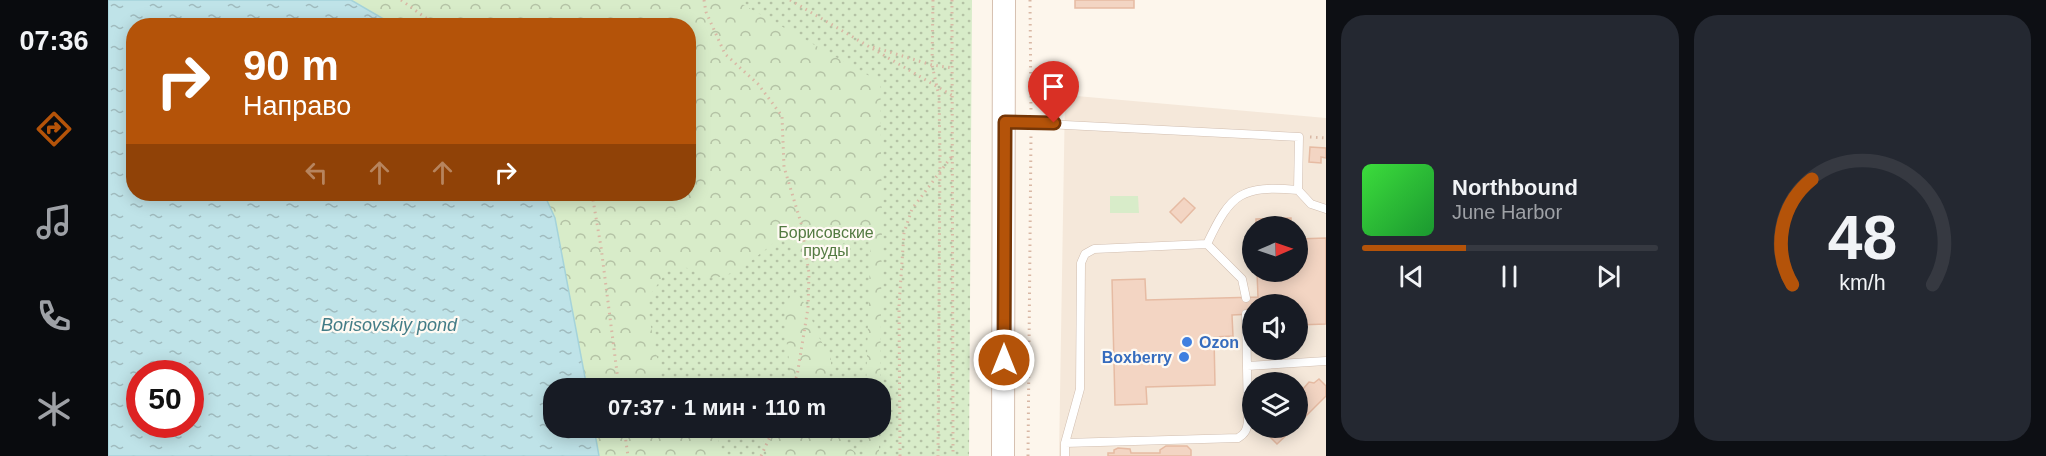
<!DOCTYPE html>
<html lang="ru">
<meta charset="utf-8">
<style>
body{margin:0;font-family:Helvetica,sans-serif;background:#242831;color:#f1f3f6;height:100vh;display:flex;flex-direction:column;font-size:22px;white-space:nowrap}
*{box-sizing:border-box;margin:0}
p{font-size:20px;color:#9ea1a6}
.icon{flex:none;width:33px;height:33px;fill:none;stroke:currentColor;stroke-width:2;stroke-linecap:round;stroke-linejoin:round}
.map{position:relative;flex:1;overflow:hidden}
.side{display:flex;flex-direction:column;gap:15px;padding:15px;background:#0d0f14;width:720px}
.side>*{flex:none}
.banner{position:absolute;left:18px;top:18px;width:570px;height:183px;border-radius:24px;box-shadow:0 3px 15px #0003;background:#b45309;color:#fff;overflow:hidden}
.needle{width:39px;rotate:88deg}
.buttons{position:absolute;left:1134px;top:216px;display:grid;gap:12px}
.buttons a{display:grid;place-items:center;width:66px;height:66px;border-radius:50%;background:#171b24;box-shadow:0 3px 15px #0003;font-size:30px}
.speed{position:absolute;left:18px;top:360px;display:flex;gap:12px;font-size:30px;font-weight:700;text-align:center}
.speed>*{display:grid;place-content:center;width:78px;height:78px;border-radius:50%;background:#171b24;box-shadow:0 3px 15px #0003;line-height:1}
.speed .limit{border:9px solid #d22;background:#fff;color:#111}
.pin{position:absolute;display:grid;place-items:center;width:51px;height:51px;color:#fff;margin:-62px -26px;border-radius:50% 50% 50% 0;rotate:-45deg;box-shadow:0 0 6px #0007}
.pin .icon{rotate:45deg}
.me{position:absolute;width:66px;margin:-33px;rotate:0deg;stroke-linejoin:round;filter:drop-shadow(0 0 4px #0008)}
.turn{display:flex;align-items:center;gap:21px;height:126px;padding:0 18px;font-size:27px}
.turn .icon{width:78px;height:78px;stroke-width:2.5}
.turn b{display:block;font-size:42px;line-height:51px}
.lanes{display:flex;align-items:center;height:57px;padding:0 18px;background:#0003;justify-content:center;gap:30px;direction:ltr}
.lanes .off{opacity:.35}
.side .card{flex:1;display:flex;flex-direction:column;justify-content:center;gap:9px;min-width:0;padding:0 21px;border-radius:24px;background:#242831}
.side .dial{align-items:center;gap:0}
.dial svg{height:156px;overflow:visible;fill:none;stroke:#363941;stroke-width:7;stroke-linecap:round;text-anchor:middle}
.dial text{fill:#f1f3f6;stroke:none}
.song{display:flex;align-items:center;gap:18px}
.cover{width:72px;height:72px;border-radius:9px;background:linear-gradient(135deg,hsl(120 70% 55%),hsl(130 70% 35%))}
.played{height:6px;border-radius:3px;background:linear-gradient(90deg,#b45309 35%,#363941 35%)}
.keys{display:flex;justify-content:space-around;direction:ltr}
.side .tiles{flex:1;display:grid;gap:15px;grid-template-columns:repeat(2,1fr)}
.trip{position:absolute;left:435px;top:378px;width:348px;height:60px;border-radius:24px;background:#171b24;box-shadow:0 3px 15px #0003;font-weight:700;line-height:60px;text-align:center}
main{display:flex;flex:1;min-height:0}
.dock{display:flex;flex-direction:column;width:108px;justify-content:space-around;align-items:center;background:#090b0e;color:#9ea1a6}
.dock .icon{width:42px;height:42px}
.dock .active{color:#b45309}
.dock b{font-size:27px;color:#f1f3f6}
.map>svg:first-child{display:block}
.residential{fill:#f5e8da;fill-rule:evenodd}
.green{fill:url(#green-dots)}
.forest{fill:url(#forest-crowns)}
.pitch{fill:#d8ecc9}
.water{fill:url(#water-ripples);stroke:#a5d3da;stroke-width:1.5;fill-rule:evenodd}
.building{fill:#f3d5c3;stroke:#e6bba3;stroke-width:1.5}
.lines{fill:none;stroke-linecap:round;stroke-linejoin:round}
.service-casing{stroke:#d1beb0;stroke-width:9}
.secondary-casing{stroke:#d6c0b0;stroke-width:24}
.path{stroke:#d9b8a5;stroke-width:3;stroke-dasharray:1.5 4.5;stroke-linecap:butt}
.service{stroke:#fff;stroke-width:8}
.secondary{stroke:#fff;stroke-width:22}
.route-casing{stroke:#753606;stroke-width:15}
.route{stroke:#b45309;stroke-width:10}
.shop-dot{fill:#3f7fe0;stroke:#fffaf3;stroke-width:2}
.labels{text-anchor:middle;stroke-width:4.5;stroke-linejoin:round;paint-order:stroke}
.park-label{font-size:16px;fill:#537a41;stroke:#fffaf3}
.shop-label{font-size:16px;font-weight:bold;fill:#366cbe;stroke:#fffaf3;text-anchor:start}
.water-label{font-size:18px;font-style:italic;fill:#437c86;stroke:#fffaf3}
</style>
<main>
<nav class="dock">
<b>07:36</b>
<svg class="icon active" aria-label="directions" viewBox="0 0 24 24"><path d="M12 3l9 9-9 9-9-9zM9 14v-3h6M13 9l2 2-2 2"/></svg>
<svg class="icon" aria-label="music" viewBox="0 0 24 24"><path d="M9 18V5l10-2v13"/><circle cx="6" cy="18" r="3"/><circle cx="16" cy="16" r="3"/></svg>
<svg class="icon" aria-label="phone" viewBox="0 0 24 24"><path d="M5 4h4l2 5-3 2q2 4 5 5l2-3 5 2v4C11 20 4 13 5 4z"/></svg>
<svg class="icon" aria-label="climate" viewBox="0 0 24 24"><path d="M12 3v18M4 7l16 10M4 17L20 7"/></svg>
</nav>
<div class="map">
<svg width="1218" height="456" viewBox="0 0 1218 456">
<defs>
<pattern id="green-dots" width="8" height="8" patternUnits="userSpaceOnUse" patternTransform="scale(1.5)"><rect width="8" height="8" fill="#d8ecc9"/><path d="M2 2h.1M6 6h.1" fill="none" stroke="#b4c2a5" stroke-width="1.8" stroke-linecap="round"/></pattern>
<pattern id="forest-crowns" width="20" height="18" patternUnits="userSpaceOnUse" patternTransform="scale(1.5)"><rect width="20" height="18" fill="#d8ecc9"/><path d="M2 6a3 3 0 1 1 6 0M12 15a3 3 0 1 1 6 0" fill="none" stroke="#b4c2a5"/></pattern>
<pattern id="water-ripples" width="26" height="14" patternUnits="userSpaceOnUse" patternTransform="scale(1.5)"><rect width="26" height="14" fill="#bfe3e8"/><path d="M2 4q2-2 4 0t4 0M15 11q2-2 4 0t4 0" fill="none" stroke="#a0bbbe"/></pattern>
</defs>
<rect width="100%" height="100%" fill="#fdf6ec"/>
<path class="residential" d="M 957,95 L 1218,118 L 1218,456 L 951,456 ZM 1144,226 L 1190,226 L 1190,272 L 1144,272 ZM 1144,304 L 1190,304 L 1190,350 L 1144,350 ZM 1144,382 L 1190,382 L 1190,428 L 1144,428 Z"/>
<path class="green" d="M 243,0 L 864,0 L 861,456 L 491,456 L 486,428 L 772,428 L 772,388 L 479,388 L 447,219 L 436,194 L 580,194 L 580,26 L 286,25 Z"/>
<path class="forest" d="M 243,0 L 627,0 L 772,82 L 774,223 L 772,388 L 758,388 L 763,228 L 744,235 L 738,242 L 706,261 L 698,258 L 687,245 L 672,238 C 653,252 623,283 598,277 C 594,276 594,274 591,272 C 580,265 570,268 559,271 L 538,301 L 554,383 L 564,388 L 479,388 L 447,219 L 436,194 L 580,194 L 580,26 L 286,25 Z
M 686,290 L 700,308 L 709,334 L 723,358 L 723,367 L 712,388 L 683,388 C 685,360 667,315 686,290 Z
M 486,428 L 609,428 L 612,456 L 491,456 Z
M 659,428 L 722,428 L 737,444 L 752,456 L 659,456 L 654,435 Z
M 757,428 L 771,428 L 771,456 L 757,456 Z"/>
<path class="pitch" d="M 1002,196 L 1030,196 L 1031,213 L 1002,213 Z"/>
<path class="water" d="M 0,0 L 243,0 L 286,25 L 26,26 L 26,194 L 436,194 L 447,218 L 479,388 L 446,388 L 446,428 L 486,428 L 491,456 L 0,456 ZM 32,374 L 82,374 L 82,424 L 32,424 Z"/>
<path class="building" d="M 967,0 L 1026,0 L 1026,8 L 967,8 Z
M 1202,147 L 1218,148 L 1218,158 L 1213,157 L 1213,163 L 1201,162 Z
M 1076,198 L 1087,208 L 1073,223 L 1062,212 Z
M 1183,218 L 1183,226 L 1148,226 L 1148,219 Z
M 1218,238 L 1218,324 L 1190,325 L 1190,304 L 1144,304 L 1144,314 L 1124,315 L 1125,336 L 1106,337 L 1107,385 L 1038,387 L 1039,404 L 1007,405 L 1004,280 L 1037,279 L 1038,300 L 1150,297 L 1149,272 L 1190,272 L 1190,239 Z
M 1211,379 L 1218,386 L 1218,396 L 1190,424 L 1190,401 L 1196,394 L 1195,389 L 1201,382 L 1206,383 Z
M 1153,428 L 1186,428 L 1169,444 Z
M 1058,446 L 1079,446 L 1083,450 L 1083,456 L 1000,456 L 1000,453 L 1006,453 L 1006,450 L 1010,448 L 1022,449 L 1023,453 L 1052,453 L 1052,450 Z"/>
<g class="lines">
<g class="service-casing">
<path id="service" d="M 898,122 L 1191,137 L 1190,190 L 1203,204 L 1218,209
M 1138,298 L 1134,279 L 1099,244 C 1123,193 1133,185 1190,190
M 1139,366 L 1218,361
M 957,443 L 972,389 L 973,263 L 977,254 L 986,249 L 1099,244
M 957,456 L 957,443 L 1130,438 C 1137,434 1139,430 1140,421 L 1138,314"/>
</g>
<g class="secondary-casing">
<path id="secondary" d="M 895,456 L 896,0"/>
</g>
<path class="path" d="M 293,0 L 329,26
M 596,0 L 598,12 L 617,54 L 650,84 L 674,116 L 676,167 L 693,223 L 701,273 L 700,308 L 689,376 L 683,388
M 682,0 L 845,96
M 825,0 L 824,65 L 831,96 L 832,156 L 830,456
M 844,0 L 845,456
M 922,0 L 923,112
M 765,47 L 824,65 L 845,68
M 1202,137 L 1218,138
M 484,194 L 493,247 L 511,388
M 516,428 L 520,456
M 653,456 L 666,428
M 792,456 L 791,306 L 796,233 L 804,209 L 844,156
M 920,456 L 923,134"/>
<use href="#service" class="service"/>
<use href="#secondary" class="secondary"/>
</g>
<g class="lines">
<g class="route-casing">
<path id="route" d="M 896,360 L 897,122 L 946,123"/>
</g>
<use href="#route" class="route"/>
</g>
<g class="shop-dot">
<circle cx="1079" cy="342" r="6"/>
<circle cx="1076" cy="357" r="6"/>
</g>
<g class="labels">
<g class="park-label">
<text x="718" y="238">Борисовские<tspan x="718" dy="18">пруды</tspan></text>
</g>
<g class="shop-label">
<text x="1091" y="348">Ozon</text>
<text x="1064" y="363" text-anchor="end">Boxberry</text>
</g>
<g class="water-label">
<text x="281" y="331">Borisovskiy pond</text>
</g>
</g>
</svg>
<div class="buttons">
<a><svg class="needle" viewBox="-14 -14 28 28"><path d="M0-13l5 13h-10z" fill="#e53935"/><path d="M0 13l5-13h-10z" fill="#9ea1a6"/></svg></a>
<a><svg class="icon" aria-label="sound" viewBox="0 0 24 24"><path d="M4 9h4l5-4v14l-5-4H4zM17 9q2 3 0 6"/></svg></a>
<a><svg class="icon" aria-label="layers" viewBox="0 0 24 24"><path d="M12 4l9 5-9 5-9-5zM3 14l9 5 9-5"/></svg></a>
</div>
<div class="speed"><div class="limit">50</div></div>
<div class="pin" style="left:946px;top:123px;background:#d93025"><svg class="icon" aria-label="arrive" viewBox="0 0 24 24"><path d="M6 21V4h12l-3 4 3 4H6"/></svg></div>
<svg class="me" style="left:896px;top:360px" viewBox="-20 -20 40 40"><circle r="17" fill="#b45309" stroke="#fff" stroke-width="3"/><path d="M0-11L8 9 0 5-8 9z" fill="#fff"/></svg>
<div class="trip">07:37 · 1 мин · 110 m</div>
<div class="banner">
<div class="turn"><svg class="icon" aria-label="right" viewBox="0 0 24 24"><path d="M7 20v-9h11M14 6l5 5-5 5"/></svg><div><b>90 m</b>Направо</div></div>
<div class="lanes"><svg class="icon off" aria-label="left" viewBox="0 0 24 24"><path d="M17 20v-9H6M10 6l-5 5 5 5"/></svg><svg class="icon off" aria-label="ahead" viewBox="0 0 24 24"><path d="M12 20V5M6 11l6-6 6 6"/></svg><svg class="icon off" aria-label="ahead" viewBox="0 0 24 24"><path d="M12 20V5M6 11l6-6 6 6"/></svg><svg class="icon" aria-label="right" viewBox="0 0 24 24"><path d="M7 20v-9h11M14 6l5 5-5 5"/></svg></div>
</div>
</div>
<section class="side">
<div class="tiles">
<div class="card">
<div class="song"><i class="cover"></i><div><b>Northbound</b><p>June Harbor</p></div></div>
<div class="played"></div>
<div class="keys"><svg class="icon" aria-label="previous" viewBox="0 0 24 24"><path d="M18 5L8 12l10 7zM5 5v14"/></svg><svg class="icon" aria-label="pause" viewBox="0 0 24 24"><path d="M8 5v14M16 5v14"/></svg><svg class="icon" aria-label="next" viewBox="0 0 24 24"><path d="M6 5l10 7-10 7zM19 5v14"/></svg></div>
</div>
<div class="card dial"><svg viewBox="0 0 100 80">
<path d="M14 69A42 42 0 1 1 86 69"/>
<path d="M14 69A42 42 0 0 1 24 15" stroke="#b45309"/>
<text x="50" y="56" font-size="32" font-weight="700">48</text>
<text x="50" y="72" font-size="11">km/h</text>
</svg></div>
</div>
</section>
</main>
